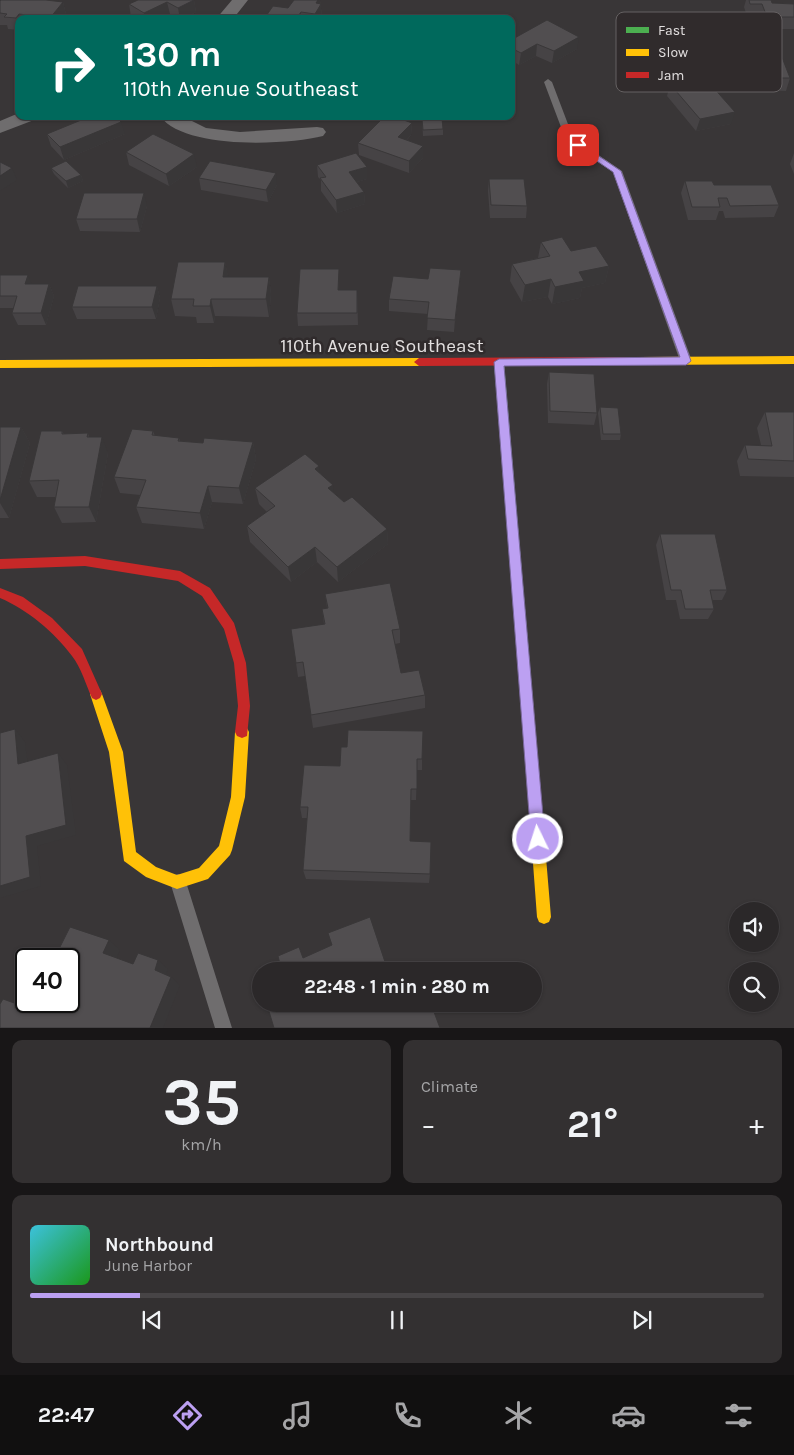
<!DOCTYPE html>
<meta charset="utf-8">
<style>
body{margin:0;font-family:Karla,sans-serif;background:#333031;color:#f1f3f6;height:100vh;display:flex;flex-direction:column;font-size:19px;white-space:nowrap}
*{box-sizing:border-box;margin:0}
p{font-size:16px;color:#a6a6a8}
.icon{flex:none;width:28px;height:28px;fill:none;stroke:currentColor;stroke-width:2;stroke-linecap:round;stroke-linejoin:round}
.map{position:relative;height:1028px;overflow:hidden}
.panel{display:flex;flex-direction:column;gap:12px;padding:12px;background:#181617;flex:1}
.panel>*{flex:none}
.top-card{position:absolute;left:15px;top:15px;width:500px;height:105px;border-radius:10px;box-shadow:0 1px 4px #0004,0 0 0 1px #474446;background:#00695c;color:#fff;overflow:hidden}
.tools{position:absolute;left:729px;top:902px;display:grid;gap:10px}
.tools a{display:grid;place-items:center;width:50px;height:50px;border-radius:50%;background:#2b2829;box-shadow:0 1px 4px #0004,0 0 0 1px #474446;font-size:25px}
.speed{position:absolute;left:15px;top:948px;display:flex;gap:10px;font-size:25px;font-weight:700;text-align:center}
.speed>*{display:grid;place-content:center;width:65px;height:65px;border-radius:50%;background:#2b2829;box-shadow:0 1px 4px #0004,0 0 0 1px #474446;line-height:1}
.speed .limit{border:2px solid #111;border-radius:8px;background:#fff;color:#111}
.pin{position:absolute;display:grid;place-items:center;width:42px;height:42px;color:#fff;margin:-21px;border-radius:10px;box-shadow:0 2px 8px #0006}
.me{position:absolute;width:55px;margin:-28px;rotate:356deg;stroke-linejoin:round;filter:drop-shadow(0 0 4px #0008)}
.turn{display:flex;align-items:center;gap:18px;height:105px;padding:0 25px;font-size:22px}
.turn .icon{width:65px;height:65px;stroke-width:2.5}
.turn b{display:block;font-size:35px;line-height:42px}
.big{font-size:38px;font-weight:700;line-height:1.1}
.panel .widget{flex:1;display:flex;flex-direction:column;justify-content:center;gap:8px;min-width:0;padding:0 18px;border-radius:10px;background:#333031}
.panel .dial{align-items:center;gap:0}
.dial b{font-size:65px;line-height:1}
.song{display:flex;align-items:center;gap:15px}
.cover{width:60px;height:60px;border-radius:8px;background:linear-gradient(135deg,hsl(190 70% 55%),hsl(120 70% 35%))}
.played{height:5px;border-radius:2px;background:linear-gradient(90deg,#bca0f2 15%,#474446 15%)}
.keys{display:flex;justify-content:space-around;direction:ltr}
.heat{display:flex;justify-content:space-between;align-items:center;font-size:28px;direction:ltr}
.panel .tiles{flex:1;display:grid;gap:12px;grid-template-columns:1fr 1fr}
.widget:last-child{grid-column:span 2}
.trip{position:absolute;left:252px;top:962px;width:290px;height:50px;border-radius:25px;background:#2b2829;box-shadow:0 1px 4px #0004,0 0 0 1px #474446;font-weight:700;line-height:50px;text-align:center}
.tabs{display:flex;height:80px;justify-content:space-around;align-items:center;background:#111010;color:#a6a6a8}
.tabs .icon{width:35px;height:35px}
.tabs .active{color:#bca0f2}
.tabs b{font-size:22px;color:#f1f3f6}
.map>svg:first-child{display:block}
.lines{fill:none;stroke-linecap:round;stroke-linejoin:round}
.lane{fill:#6f6d6e;fill-rule:evenodd}
.street{fill:#6f6d6e;fill-rule:evenodd}
.fast{fill:#4caf50;fill-rule:evenodd}
.slow{fill:#ffc107;fill-rule:evenodd}
.jam{fill:#c62828;fill-rule:evenodd}
.wall{fill:#464345}
.shaded-wall{fill:#393738}
.building{fill:#514e50;stroke:#393738}
.route{fill:#bca0f2;stroke:#7a689d}
.labels{text-anchor:middle;stroke-width:5;stroke-linejoin:round;paint-order:stroke}
.street-label{font-size:19px;fill:#e2dfdf;stroke:#302b2c}
.key{fill:#302b2c;stroke:#656162;stroke-width:1}
.key-label{font-size:14px;fill:#e2dfdf}
</style>
<div class="map">
<svg width="794" height="1028" viewBox="0 0 794 1028">
<rect width="100%" height="100%" fill="#393637"/>
<g class="lines">
<path class="lane" d="M 548,79 L 552,82 L 571,132 L 581,143 L 622,171 L 692,361 L 690,364 L 682,364 L 680,361 L 613,172 L 575,147 L 564,135 L 544,82 Z
M 178,874 L 184,876 L 186,882 L 232,1028 L 215,1028 L 170,882 L 172,876 Z"/>
<path class="street" d="M 232,0 L 248,0 L 233,19 L 216,19 Z
M 19,113 L 19,116 L 37,116 L 34,120 L 0,133 L 0,121 Z
M 160,116 L 182,116 L 206,128 L 240,132 L 317,127 L 323,128 L 326,132 L 323,136 C 288,145 184,150 160,116 Z"/>
<path class="fast" d="M 499,359 L 504,363 L 533,702 L 532,706 L 527,708 L 522,706 L 521,702 L 494,363 Z"/>
<path class="slow" d="M 794,356 L 794,364 L 640,365 L 635,361 L 640,357 Z
M 419,358 L 424,362 L 419,366 L 0,368 L 0,360 Z
M 96,688 L 100,690 L 102,694 L 123,752 L 136,852 L 156,867 L 177,875 L 199,868 L 219,846 L 231,797 L 235,732 L 237,728 L 242,726 L 247,728 L 249,732 L 245,797 L 232,850 L 230,855 L 208,879 L 177,889 L 146,877 L 124,861 L 109,752 L 90,694 L 92,690 Z
M 527,696 L 532,698 L 533,702 L 551,917 L 549,922 L 544,924 L 539,922 L 537,917 L 521,702 L 522,698 Z"/>
<path class="jam" d="M 640,357 L 645,361 L 640,365 L 419,366 L 414,362 L 419,358 Z
M 85,556 L 180,571 L 210,588 L 234,623 L 246,663 L 250,706 L 247,736 L 242,738 L 237,736 L 235,732 L 238,706 L 234,663 L 224,629 L 202,596 L 178,581 L 85,566 L 0,569 L 0,559 Z
M 0,588 L 23,597 L 52,618 L 82,649 L 102,694 L 100,698 L 96,700 L 92,698 C 86,685 81,667 72,656 C 54,632 28,610 0,598 Z"/>
</g>
<path class="wall" d="M 194,0 L 196,12 L 183,19 L 178,19 L 170,14 L 161,19 L 135,19 L 131,17 L 129,4 Z
M 320,0 L 322,16 L 320,19 L 264,19 L 288,8 Z
M 746,0 L 771,0 L 772,3 L 794,4 L 794,29 L 763,29 L 759,16 L 747,16 L 744,7 Z
M 0,1 L 63,2 L 66,14 L 62,19 L 19,19 L 19,30 L 8,29 L 7,25 L 0,25 Z
M 511,40 L 577,49 L 552,63 L 536,56 L 519,65 L 511,60 Z
M 753,52 L 790,78 L 786,91 L 759,90 L 749,64 Z
M 670,84 L 731,124 L 696,131 L 667,96 Z
M 422,119 L 443,129 L 443,135 L 423,136 Z
M 412,123 L 411,135 L 407,140 L 423,146 L 423,158 L 409,173 L 359,155 L 358,143 Z
M 47,134 L 125,134 L 64,160 L 51,146 Z
M 126,152 L 197,167 L 169,186 L 129,165 Z
M 794,153 L 794,174 L 790,164 Z
M 317,165 L 367,167 L 367,179 L 357,182 L 364,192 L 365,204 L 337,213 L 321,191 L 321,180 L 318,177 Z
M 51,168 L 81,175 L 83,181 L 68,188 L 54,174 Z
M 199,178 L 277,185 L 268,202 L 201,190 Z
M 489,179 L 527,206 L 526,218 L 490,218 L 488,191 Z
M 685,181 L 714,185 L 779,205 L 774,217 L 725,218 L 723,211 L 719,211 L 716,220 L 688,220 L 681,193 Z
M 147,206 L 140,232 L 80,231 L 76,219 Z
M 541,242 L 571,251 L 609,266 L 605,283 L 582,288 L 580,298 L 552,304 L 548,297 L 522,302 L 510,281 L 512,264 L 538,258 Z
M 225,262 L 228,277 L 269,277 L 271,294 L 269,317 L 215,316 L 214,323 L 197,323 L 196,317 L 175,316 L 171,299 Z
M 461,270 L 454,332 L 427,330 L 428,314 L 389,311 L 389,299 L 428,279 Z
M 0,275 L 32,284 L 49,284 L 54,296 L 46,325 L 18,325 L 12,313 L 14,308 L 0,308 Z
M 339,281 L 339,290 L 357,290 L 358,325 L 298,326 L 297,313 Z
M 157,286 L 160,298 L 156,319 L 77,319 L 72,307 Z
M 549,372 L 597,413 L 594,425 L 548,423 L 547,384 Z
M 600,407 L 621,434 L 620,440 L 601,440 L 598,413 Z
M 765,412 L 794,412 L 794,477 L 740,476 L 737,461 L 745,445 L 761,445 L 757,428 Z
M 0,427 L 21,427 L 30,443 L 9,518 L 0,518 Z
M 62,431 L 64,434 L 88,433 L 89,437 L 108,453 L 96,522 L 62,523 L 54,507 L 56,497 L 37,497 L 29,481 Z
M 153,431 L 155,436 L 179,438 L 180,441 L 203,443 L 253,442 L 256,459 L 243,504 L 212,502 L 204,529 L 142,523 L 136,507 L 140,495 L 120,493 L 114,477 Z
M 320,473 L 334,493 L 344,502 L 387,529 L 388,544 L 338,582 L 317,562 L 291,582 L 250,542 L 247,526 L 267,512 L 259,504 L 255,488 Z
M 660,534 L 727,590 L 722,600 L 712,600 L 714,609 L 708,619 L 680,619 L 676,600 L 666,600 L 656,545 Z
M 325,594 L 400,629 L 400,643 L 395,644 L 401,673 L 425,695 L 425,708 L 313,728 L 305,676 L 298,677 L 296,663 L 324,624 L 322,609 L 327,608 Z
M 341,747 L 422,759 L 422,770 L 417,770 L 416,800 L 411,800 L 410,841 L 430,874 L 429,883 L 306,879 L 303,870 L 307,818 L 302,818 L 300,807 L 340,766 Z"/>
<path class="shaded-wall" d="M 194,0 L 196,12 L 183,19 L 180,19 L 178,8 Z
M 318,0 L 320,0 L 322,16 L 320,19 L 315,19 L 315,14 L 316,3 Z
M 63,2 L 66,14 L 62,19 L 51,19 L 50,18 Z
M 167,2 L 170,14 L 161,19 L 146,19 L 144,13 Z
M 301,12 L 301,19 L 296,19 Z
M 19,14 L 21,19 L 19,19 L 19,27 L 16,18 Z
M 579,37 L 577,49 L 552,63 L 554,51 Z
M 537,44 L 536,56 L 519,65 L 521,53 Z
M 735,112 L 731,124 L 696,131 L 700,119 Z
M 121,122 L 125,134 L 64,160 L 60,147 Z
M 412,123 L 411,135 L 398,149 L 398,137 Z
M 423,146 L 423,158 L 409,173 L 409,161 Z
M 194,154 L 197,167 L 169,186 L 166,174 Z
M 367,167 L 367,179 L 350,184 L 349,172 Z
M 12,168 L 17,180 L 0,191 L 0,176 Z
M 276,173 L 277,185 L 268,202 L 266,190 Z
M 81,175 L 83,181 L 68,188 L 66,181 Z
M 364,192 L 365,204 L 337,213 L 336,200 Z
M 144,193 L 147,206 L 140,232 L 137,219 Z
M 225,262 L 229,280 L 223,277 Z
M 609,266 L 605,283 L 582,288 L 580,298 L 552,304 L 555,287 L 579,272 Z
M 339,269 L 339,303 L 338,290 Z
M 461,270 L 460,282 L 454,332 L 455,320 Z
M 28,275 L 33,287 L 25,284 Z
M 269,277 L 271,294 L 269,317 L 266,299 Z
M 551,279 L 548,297 L 522,302 L 525,285 Z
M 49,284 L 54,296 L 46,325 L 41,313 Z
M 157,286 L 160,298 L 156,319 L 152,307 Z
M 211,299 L 215,316 L 214,323 L 210,306 Z
M 21,427 L 30,443 L 9,518 L 0,503 L 0,500 Z
M 102,437 L 108,453 L 96,522 L 89,507 Z
M 253,442 L 256,459 L 243,504 L 239,488 Z
M 319,466 L 321,483 L 315,469 Z
M 333,485 L 334,501 L 328,488 Z
M 208,486 L 212,502 L 204,529 L 200,513 Z
M 387,529 L 388,544 L 338,582 L 337,567 Z
M 315,547 L 317,562 L 291,582 L 288,567 Z
M 15,729 L 25,742 L 29,775 L 18,764 Z
M 58,753 L 67,765 L 76,835 L 37,846 L 41,886 L 0,898 L 0,886 L 26,836 Z
M 109,940 L 120,950 L 115,962 L 103,953 Z
M 158,960 L 168,969 L 164,979 L 155,970 Z
M 171,977 L 180,985 L 163,1028 L 150,1028 Z"/>
<path class="building" d="M 1,0 L 46,0 L 63,2 L 50,18 L 19,14 L 16,18 L 4,17 L 7,14 L 0,13 L 0,1 Z
M 138,0 L 194,0 L 178,8 L 167,2 L 144,13 L 129,4 Z
M 294,0 L 318,0 L 316,3 L 321,4 L 315,14 L 301,12 L 296,19 L 264,19 L 273,6 L 288,8 Z
M 749,0 L 771,0 L 772,3 L 794,4 L 794,17 L 767,17 L 762,4 L 750,4 Z
M 547,20 L 579,37 L 554,51 L 537,44 L 521,53 L 511,48 L 511,40 Z
M 753,52 L 780,52 L 790,78 L 763,78 Z
M 704,77 L 735,112 L 700,119 L 670,84 Z
M 91,116 L 115,116 L 121,122 L 60,147 L 47,134 Z
M 385,116 L 393,116 L 412,123 L 398,137 L 423,146 L 409,161 L 358,143 Z
M 442,118 L 443,129 L 423,130 L 422,119 Z
M 153,134 L 194,154 L 166,174 L 126,152 Z
M 356,153 L 367,167 L 349,172 L 364,192 L 336,200 L 320,178 L 326,177 L 317,165 Z
M 66,161 L 81,175 L 66,181 L 51,168 Z
M 210,161 L 276,173 L 266,190 L 199,178 Z
M 0,162 L 12,168 L 0,176 Z
M 489,179 L 524,179 L 527,206 L 491,205 Z
M 685,181 L 712,181 L 714,185 L 771,185 L 779,205 L 730,206 L 727,198 L 718,198 L 720,207 L 692,207 Z
M 84,193 L 144,193 L 137,219 L 76,219 Z
M 562,237 L 571,251 L 596,246 L 609,266 L 579,272 L 584,281 L 555,287 L 551,279 L 525,285 L 512,264 L 550,256 L 541,242 Z
M 178,262 L 225,262 L 223,277 L 269,277 L 266,299 L 211,299 L 210,306 L 193,306 L 194,299 L 171,299 Z
M 430,268 L 461,270 L 455,320 L 427,318 L 429,302 L 389,299 L 393,276 L 428,279 Z
M 300,269 L 339,269 L 338,290 L 357,290 L 357,313 L 297,313 Z
M 0,275 L 28,275 L 25,284 L 49,284 L 41,313 L 12,313 L 17,296 L 0,296 Z
M 78,286 L 157,286 L 152,307 L 72,307 Z
M 549,372 L 594,374 L 597,413 L 550,411 Z
M 600,407 L 618,408 L 621,434 L 603,434 Z
M 765,412 L 794,412 L 794,461 L 748,459 L 745,445 L 772,446 Z
M 0,427 L 21,427 L 0,500 Z
M 132,429 L 153,431 L 152,435 L 179,438 L 178,441 L 203,443 L 204,438 L 253,442 L 239,488 L 208,486 L 200,513 L 136,507 L 146,480 L 114,477 Z
M 41,431 L 62,431 L 62,434 L 88,433 L 87,437 L 102,437 L 89,507 L 54,507 L 59,480 L 29,481 Z
M 305,454 L 319,466 L 315,469 L 333,485 L 328,488 L 344,502 L 352,497 L 387,529 L 337,567 L 315,547 L 288,567 L 247,526 L 275,506 L 255,488 Z
M 660,534 L 715,534 L 727,590 L 710,590 L 714,609 L 685,609 L 681,590 L 671,590 Z
M 390,583 L 400,629 L 392,630 L 401,673 L 419,670 L 425,695 L 311,715 L 303,662 L 296,663 L 291,629 L 325,624 L 322,609 L 328,608 L 325,594 Z
M 15,729 L 18,764 L 58,753 L 66,825 L 26,836 L 30,877 L 0,886 L 0,733 Z
M 348,730 L 423,731 L 422,759 L 417,759 L 417,789 L 411,789 L 410,841 L 431,842 L 430,874 L 303,870 L 308,807 L 300,807 L 304,765 L 340,766 L 341,747 L 347,747 Z
M 370,917 L 388,971 L 265,971 L 265,970 L 280,964 L 278,956 L 299,947 L 303,958 L 332,945 L 328,933 Z
M 70,927 L 109,940 L 103,953 L 133,964 L 138,953 L 158,960 L 155,970 L 171,977 L 150,1028 L 0,1028 L 0,1004 L 3,999 L 17,1004 L 20,997 L 26,999 L 26,1001 L 69,1001 L 69,959 L 54,959 Z
M 275,1004 L 431,1004 L 440,1028 L 274,1028 L 268,1008 L 275,1005 Z"/>
<path class="route" d="M 578,142 L 621,171 L 691,361 L 686,365 L 504,366 L 545,839 L 543,844 L 538,846 L 533,844 L 531,839 L 494,362 L 499,359 L 680,357 L 613,172 L 575,146 L 573,145 Z"/>
<g class="labels">
<g class="street-label">
<text x="382" y="352">110th Avenue Southeast</text>
</g>
</g>
<rect x="616" y="12" width="166" height="80" rx="8" class="key"/>
<rect x="626" y="27" width="23" height="6" fill="#4caf50"/>
<rect x="626" y="49" width="23" height="7" fill="#ffc107"/>
<rect x="626" y="72" width="23" height="6" fill="#c62828"/>
<g class="key-label">
<text x="658" y="35">Fast</text>
<text x="658" y="57">Slow</text>
<text x="658" y="80">Jam</text>
</g>
</svg>
<div class="tools">
<a><svg class="icon" aria-label="sound" viewBox="0 0 24 24"><path d="M4 9h4l5-4v14l-5-4H4zM17 9q2 3 0 6"/></svg></a>
<a><svg class="icon" aria-label="search" viewBox="0 0 24 24"><circle cx="10" cy="10" r="6"/><path d="M15 15l6 6"/></svg></a>
</div>
<div class="speed"><div class="limit">40</div></div>
<div class="pin" style="left:578px;top:145px;background:#d93025"><svg class="icon" aria-label="arrive" viewBox="0 0 24 24"><path d="M6 21V4h12l-3 4 3 4H6"/></svg></div>
<svg class="me" style="left:538px;top:839px" viewBox="-20 -20 40 40"><circle r="17" fill="#bca0f2" stroke="#fff" stroke-width="3"/><path d="M0-11L8 9 0 5-8 9z" fill="#fff"/></svg>
<div class="trip">22:48 · 1 min · 280 m</div>
<div class="top-card">
<div class="turn"><svg class="icon" aria-label="right" viewBox="0 0 24 24"><path d="M7 20v-9h11M14 6l5 5-5 5"/></svg><div><b>130 m</b>110th Avenue Southeast</div></div>
</div>
</div>
<section class="panel">
<div class="tiles">
<div class="widget dial"><b>35</b><p>km/h</p></div>
<div class="widget"><p>Climate</p>
<div class="heat"><a>−</a><b class="big">21°</b><a>+</a></div>
</div>
<div class="widget">
<div class="song"><i class="cover"></i><div><b>Northbound</b><p>June Harbor</p></div></div>
<div class="played"></div>
<div class="keys"><svg class="icon" aria-label="previous" viewBox="0 0 24 24"><path d="M18 5L8 12l10 7zM5 5v14"/></svg><svg class="icon" aria-label="pause" viewBox="0 0 24 24"><path d="M8 5v14M16 5v14"/></svg><svg class="icon" aria-label="next" viewBox="0 0 24 24"><path d="M6 5l10 7-10 7zM19 5v14"/></svg></div>
</div>
</div>
</section>
<nav class="tabs">
<b>22:47</b>
<svg class="icon active" aria-label="directions" viewBox="0 0 24 24"><path d="M12 3l9 9-9 9-9-9zM9 14v-3h6M13 9l2 2-2 2"/></svg>
<svg class="icon" aria-label="music" viewBox="0 0 24 24"><path d="M9 18V5l10-2v13"/><circle cx="6" cy="18" r="3"/><circle cx="16" cy="16" r="3"/></svg>
<svg class="icon" aria-label="phone" viewBox="0 0 24 24"><path d="M5 4h4l2 5-3 2q2 4 5 5l2-3 5 2v4C11 20 4 13 5 4z"/></svg>
<svg class="icon" aria-label="climate" viewBox="0 0 24 24"><path d="M12 3v18M4 7l16 10M4 17L20 7"/></svg>
<svg class="icon" aria-label="car" viewBox="0 0 24 24"><path d="M5 17H2v-5l4-1 3-4h7l3 4 3 1v5h-3M9 17h6M6 11h13"/><circle cx="7" cy="17" r="2"/><circle cx="17" cy="17" r="2"/></svg>
<svg class="icon" aria-label="filters" viewBox="0 0 24 24"><path d="M4 7h16M4 17h16"/><circle cx="9" cy="7" r="2"/><circle cx="15" cy="17" r="2"/></svg>
</nav>
